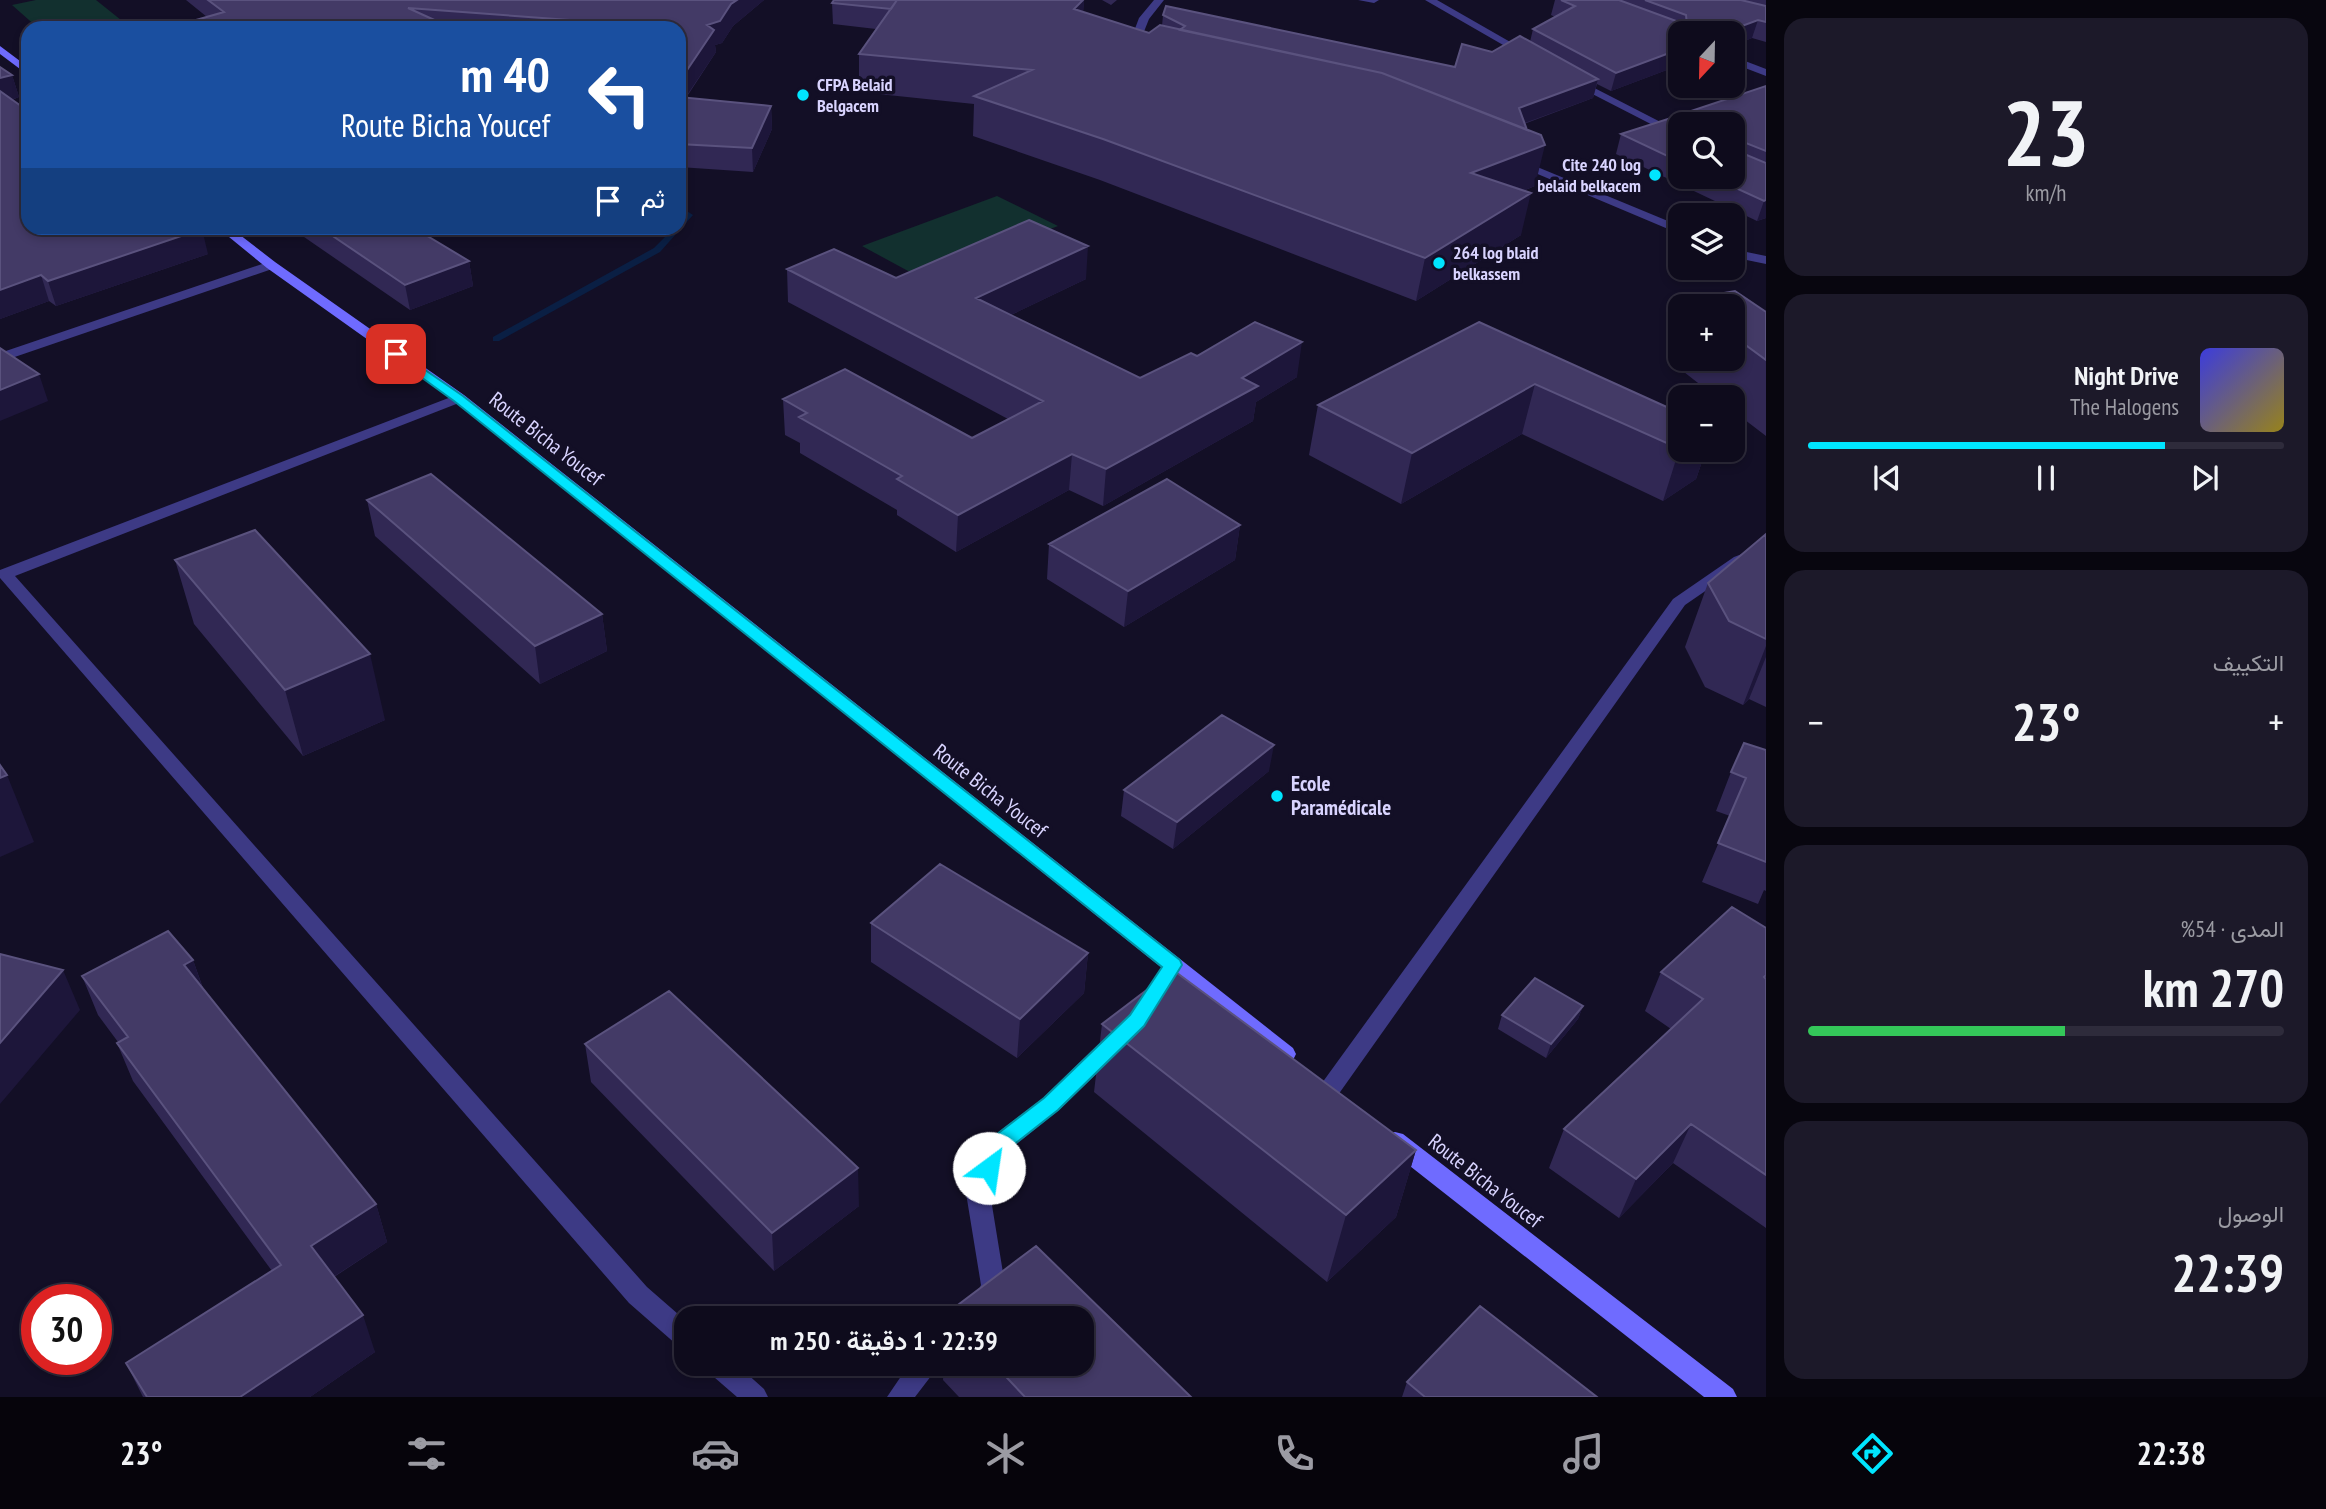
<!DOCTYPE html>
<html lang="ar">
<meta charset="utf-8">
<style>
body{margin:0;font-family:"PT Sans Narrow",Vazirmatn,sans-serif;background:#1c1929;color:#f1f3f6;direction:rtl;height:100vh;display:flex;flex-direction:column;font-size:26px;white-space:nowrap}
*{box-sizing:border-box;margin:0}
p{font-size:23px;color:#9b9ba3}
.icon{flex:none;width:38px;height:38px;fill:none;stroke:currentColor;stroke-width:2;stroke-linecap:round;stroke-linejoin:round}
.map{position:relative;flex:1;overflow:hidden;direction:ltr}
.panel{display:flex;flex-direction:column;gap:18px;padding:18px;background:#08060f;width:560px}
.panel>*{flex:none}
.hud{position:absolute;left:21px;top:21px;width:665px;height:214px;border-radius:21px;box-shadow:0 4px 10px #0003,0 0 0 2px #2e2b3b;direction:rtl;background:#1a4fa0;color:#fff;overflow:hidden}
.needle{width:46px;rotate:202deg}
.controls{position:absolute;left:1668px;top:21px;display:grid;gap:14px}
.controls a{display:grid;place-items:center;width:77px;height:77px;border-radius:14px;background:#0e0b1c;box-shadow:0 4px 10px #0003,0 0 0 2px #2e2b3b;font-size:35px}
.speed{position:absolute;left:21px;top:1284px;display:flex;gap:14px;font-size:35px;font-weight:700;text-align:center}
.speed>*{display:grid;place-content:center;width:91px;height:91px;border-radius:50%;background:#0e0b1c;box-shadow:0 4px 10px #0003,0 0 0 2px #2e2b3b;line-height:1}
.speed .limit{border:10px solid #d22;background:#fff;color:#111}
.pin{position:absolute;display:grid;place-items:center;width:60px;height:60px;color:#fff;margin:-30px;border-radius:14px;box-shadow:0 4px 10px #0006}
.me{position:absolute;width:77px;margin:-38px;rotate:31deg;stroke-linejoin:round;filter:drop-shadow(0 0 5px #0008)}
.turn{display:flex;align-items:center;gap:24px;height:147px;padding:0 21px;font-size:32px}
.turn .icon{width:91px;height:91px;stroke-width:2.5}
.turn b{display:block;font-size:49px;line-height:60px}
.then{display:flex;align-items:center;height:66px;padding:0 21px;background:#0003;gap:14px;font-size:26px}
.big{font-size:52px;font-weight:600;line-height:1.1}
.panel .tile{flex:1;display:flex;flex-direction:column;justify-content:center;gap:10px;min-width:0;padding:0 24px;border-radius:21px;background:#1c1929}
.panel .dial{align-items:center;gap:0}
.dial b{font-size:91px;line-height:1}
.song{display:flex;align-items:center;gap:21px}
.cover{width:84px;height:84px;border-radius:10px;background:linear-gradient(135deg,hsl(240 70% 55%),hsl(50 70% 35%))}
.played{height:7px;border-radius:4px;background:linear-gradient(90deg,#00e5ff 75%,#2e2b3b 75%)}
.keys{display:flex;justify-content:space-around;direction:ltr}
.heat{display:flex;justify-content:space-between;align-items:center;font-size:38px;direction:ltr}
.charge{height:10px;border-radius:5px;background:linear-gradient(90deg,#34c759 54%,#2e2b3b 0)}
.trip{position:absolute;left:674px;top:1306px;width:420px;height:70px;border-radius:21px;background:#0e0b1c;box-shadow:0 4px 10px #0003,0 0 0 2px #2e2b3b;font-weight:600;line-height:70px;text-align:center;direction:rtl}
.tab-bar{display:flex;height:112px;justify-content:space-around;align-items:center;background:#06040b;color:#9b9ba3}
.tab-bar .icon{width:49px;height:49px}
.tab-bar .on{color:#00e5ff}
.tab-bar b{font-size:32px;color:#f1f3f6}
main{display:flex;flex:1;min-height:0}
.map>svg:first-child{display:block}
.green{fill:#12302f}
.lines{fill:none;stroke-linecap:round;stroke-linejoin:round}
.stream{fill:#0a1f44;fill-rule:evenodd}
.minor{fill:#3d3a85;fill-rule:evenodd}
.tertiary{fill:#3d3a85;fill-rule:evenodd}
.secondary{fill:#6f6bff;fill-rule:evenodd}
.wall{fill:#312854;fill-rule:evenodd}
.shaded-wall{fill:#1d163a}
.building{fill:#433a66;stroke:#5a527e;stroke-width:2}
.route{fill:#00e5ff;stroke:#0095a6;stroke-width:2}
.poi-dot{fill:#00e5ff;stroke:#130f26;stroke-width:2.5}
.labels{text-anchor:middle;stroke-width:7;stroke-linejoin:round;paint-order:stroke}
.far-poi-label{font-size:18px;font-weight:bold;fill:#d9d4ff;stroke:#130f26;text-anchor:start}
.street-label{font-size:21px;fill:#d9d4ff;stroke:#130f26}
.poi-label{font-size:21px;font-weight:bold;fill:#d9d4ff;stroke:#130f26;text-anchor:start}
</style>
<main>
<section class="panel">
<div class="tile dial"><b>23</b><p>km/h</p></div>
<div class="tile">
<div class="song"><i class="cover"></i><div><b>Night Drive</b><p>The Halogens</p></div></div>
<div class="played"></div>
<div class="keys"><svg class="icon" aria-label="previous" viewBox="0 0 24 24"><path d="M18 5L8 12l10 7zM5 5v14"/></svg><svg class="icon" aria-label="pause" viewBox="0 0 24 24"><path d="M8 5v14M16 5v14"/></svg><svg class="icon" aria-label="next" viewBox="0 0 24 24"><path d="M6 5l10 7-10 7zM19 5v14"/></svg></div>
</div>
<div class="tile"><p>التكييف</p>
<div class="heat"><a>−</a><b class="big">23°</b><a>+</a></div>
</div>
<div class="tile"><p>المدى · 54%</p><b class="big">270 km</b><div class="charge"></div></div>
<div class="tile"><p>الوصول</p><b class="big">22:39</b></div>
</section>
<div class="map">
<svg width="1766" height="1397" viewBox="0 0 1766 1397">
<rect width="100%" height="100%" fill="#130f26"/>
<path class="green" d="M 36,0 L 96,0 L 131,28 L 38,28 L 12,5 Z
M 997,196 L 1058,226 L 921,278 L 862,246 Z"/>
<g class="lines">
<path class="stream" d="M 679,206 L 693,215 L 660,252 L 499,341 L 493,341 L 493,337 L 654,248 L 674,228 L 679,228 L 679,221 L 684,216 L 679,213 Z"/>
<path class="minor" d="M 1154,0 L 1164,0 L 1149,19 L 1143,34 L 1147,45 L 1153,50 L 1148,53 L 1139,49 L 1133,34 L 1139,18 Z
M 1358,0 L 1379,0 L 1374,3 Z
M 1425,0 L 1437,0 L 1533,55 L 1524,57 Z
M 1732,56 L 1766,69 L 1766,76 L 1732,63 Z
M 1573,77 L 1680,132 L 1680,139 L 1569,82 L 1568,80 Z
M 1518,159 L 1680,226 L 1680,234 L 1514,164 L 1512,162 Z
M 1732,249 L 1766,256 L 1766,264 L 1732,257 Z
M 459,394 L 466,398 L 464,401 L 15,576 L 647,1287 L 686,1321 L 686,1348 L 677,1345 L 629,1303 L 0,578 L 0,570 Z
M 1766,545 L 1766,556 L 1746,563 L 1685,605 L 1338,1095 L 1330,1098 L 1322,1095 L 1319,1089 L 1322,1083 L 1673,599 L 1734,557 Z
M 1114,1035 L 1122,1037 L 1125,1043 L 1122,1049 L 1059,1110 L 1009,1150 L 990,1193 L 1005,1285 L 990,1318 L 966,1318 L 981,1285 L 966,1193 L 992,1137 L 1043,1098 L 1106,1037 Z
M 704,1363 L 735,1363 L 764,1389 L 768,1397 L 737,1397 L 707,1371 Z
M 910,1363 L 941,1363 L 915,1397 L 887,1397 Z"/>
<path class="tertiary" d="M 271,261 L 275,262 L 275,268 L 0,362 L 0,353 Z"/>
<path class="secondary" d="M 0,46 L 28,67 L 28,75 L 0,54 Z
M 218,228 L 231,228 L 275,262 L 464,395 L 1293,1048 L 1296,1054 L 1293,1060 L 1285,1063 L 1277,1060 L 454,401 L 267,268 Z
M 1395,1132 L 1403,1134 L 1733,1389 L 1737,1397 L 1704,1397 L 1387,1148 L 1384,1141 L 1387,1134 Z"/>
</g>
<path class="wall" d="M 186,0 L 764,0 L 733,26 L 722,43 L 715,45 L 716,52 L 686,98 L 771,106 L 772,129 L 753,172 L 679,167 L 679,28 L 168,28 L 207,17 Z
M 1084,0 L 1083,12 L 1149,33 L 1162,26 L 1163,15 L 1455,67 L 1492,52 L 1530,42 L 1533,29 L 1555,17 L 1551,15 L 1555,0 L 1766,0 L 1766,42 L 1752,38 L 1732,46 L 1732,33 L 1680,33 L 1680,65 L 1611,91 L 1597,84 L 1593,98 L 1524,124 L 1535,186 L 1523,191 L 1521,235 L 1416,301 L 1100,180 L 973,136 L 974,104 L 859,92 L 859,54 L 876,29 L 833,24 L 832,3 Z
M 1102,0 L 1117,0 L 1111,5 Z
M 12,75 L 19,97 L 12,100 L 28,228 L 208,254 L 56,306 L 49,301 L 0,319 Z
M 1766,86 L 1766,218 L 1757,221 L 1616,154 L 1621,134 L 1685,122 L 1688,112 ZM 1680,124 L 1732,177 L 1680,177 Z
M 291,228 L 444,228 L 425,234 L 469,261 L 473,286 L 410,310 Z
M 787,269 L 896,278 L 1086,279 L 1011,315 L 1140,378 L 1197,356 L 1297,377 L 1256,402 L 1253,421 L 1103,506 L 1069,490 L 956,552 L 897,515 L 897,510 L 800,453 L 800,443 L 785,435 L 783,399 L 972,438 L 1008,419 L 788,302 Z
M 1735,291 L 1766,312 L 1766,436 L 1732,410 L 1732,397 L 1716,397 L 1666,358 L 1680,311 L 1680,359 L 1732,359 L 1732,306 L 1682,306 L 1684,300 Z
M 1479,322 L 1680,450 L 1706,450 L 1696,479 L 1663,501 L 1522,434 L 1401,504 L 1309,455 L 1318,405 Z
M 367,500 L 602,614 L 607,651 L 540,684 L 375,536 Z
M 1240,525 L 1235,560 L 1124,627 L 1047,579 L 1049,544 Z
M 1766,534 L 1766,707 L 1749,699 L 1743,705 L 1705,687 L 1685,647 L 1708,583 Z
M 175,560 L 385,720 L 303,756 L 194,624 Z
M 1766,750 L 1766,891 L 1764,890 L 1758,904 L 1702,882 L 1730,816 L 1716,811 L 1731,772 Z
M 1269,771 L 1173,849 L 1121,816 L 1124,790 Z
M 871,923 L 1088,953 L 1084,993 L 1017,1058 L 871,962 Z
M 1766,928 L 1766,1228 L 1673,1163 L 1619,1218 L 1549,1168 L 1564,1129 L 1671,1029 L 1645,1011 L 1661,972 Z
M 193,960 L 203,988 L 376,1204 L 387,1242 L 334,1277 L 375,1352 L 310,1397 L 143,1397 L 126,1363 L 272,1271 L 133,1081 L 117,1043 L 118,1042 L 98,1015 L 82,976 Z
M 1583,1006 L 1578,1019 L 1546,1058 L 1498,1029 L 1502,1015 Z
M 1102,1024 L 1416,1150 L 1396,1217 L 1327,1282 L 1094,1092 Z
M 585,1044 L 859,1206 L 774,1271 L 591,1082 Z
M 1036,1246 L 1191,1397 L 959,1397 L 943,1380 L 944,1363 L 1082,1363 L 1082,1318 L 946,1318 L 946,1314 Z
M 1407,1382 L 1597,1397 L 1402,1397 Z"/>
<path class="shaded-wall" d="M 737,0 L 764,0 L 733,26 L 722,43 L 715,45 L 716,52 L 679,107 L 679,82 L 707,25 Z
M 1084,0 L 1082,36 L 1074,9 Z
M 1758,20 L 1752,38 L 1732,46 L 1732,33 L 1723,33 Z
M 1680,49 L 1680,65 L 1611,91 L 1616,73 Z
M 12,75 L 19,97 L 0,104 L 0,78 Z
M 1598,79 L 1593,98 L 1514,127 L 1519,108 Z
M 771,106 L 772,129 L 753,172 L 752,148 Z
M 1545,145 L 1535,186 L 1462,215 L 1471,173 Z
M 1531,193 L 1521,235 L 1416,301 L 1425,258 Z
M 1766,200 L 1766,218 L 1757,221 L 1764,201 Z
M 400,228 L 444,228 L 402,242 Z
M 202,229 L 208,254 L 56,306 L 48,281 Z
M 1088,246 L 1086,279 L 975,332 L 976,298 Z
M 469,261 L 473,286 L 410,310 L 405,285 Z
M 41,275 L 49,301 L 0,319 L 0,290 Z
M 1302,342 L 1297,377 L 1256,402 L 1253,421 L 1103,506 L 1106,469 L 1242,378 Z
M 39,374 L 48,401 L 0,421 L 0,390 Z
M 1535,384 L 1522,434 L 1401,504 L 1412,453 Z
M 1679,450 L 1706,450 L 1696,479 L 1663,501 Z
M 1072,454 L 1069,490 L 956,552 L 958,515 Z
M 1240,525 L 1235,560 L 1124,627 L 1128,591 Z
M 602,614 L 607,651 L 540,684 L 535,646 Z
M 1766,646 L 1766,657 L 1749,699 L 1743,705 Z
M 370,654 L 385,720 L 303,756 L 285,690 Z
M 1274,745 L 1269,771 L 1173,849 L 1177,822 Z
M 7,775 L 34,842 L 0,857 L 0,778 Z
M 1088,953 L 1084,993 L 1017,1058 L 1020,1019 Z
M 193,960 L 206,998 L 184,965 Z
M 63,970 L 80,1010 L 0,1104 L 0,1043 Z
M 1583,1006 L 1578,1019 L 1546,1058 L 1551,1044 Z
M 1691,1124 L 1673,1163 L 1619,1218 L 1636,1179 Z
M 1416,1150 L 1396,1217 L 1327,1282 L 1346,1215 Z
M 858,1168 L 859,1206 L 774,1271 L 772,1233 Z
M 376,1204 L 387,1242 L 324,1283 L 311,1246 Z
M 363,1315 L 375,1352 L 310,1397 L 240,1397 Z"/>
<path class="building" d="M 208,0 L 737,0 L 731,4 L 720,21 L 707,25 L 714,30 L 679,82 L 679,28 L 408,8 L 452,28 L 168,28 L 224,12 Z
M 834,0 L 897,0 L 891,9 L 832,3 Z
M 897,0 L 1083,0 L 1074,9 L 1149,33 L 1160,25 L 1382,73 L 1541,135 L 1545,145 L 1471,173 L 1531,193 L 1425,258 L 1103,139 L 974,96 L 1032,70 L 859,54 Z
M 1561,0 L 1619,0 L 1687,25 L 1686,15 L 1645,0 L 1741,0 L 1766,6 L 1766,22 L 1758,20 L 1723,33 L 1680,33 L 1680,49 L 1616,73 L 1533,29 L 1575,6 Z
M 1166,6 L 1455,67 L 1462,44 L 1492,52 L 1520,36 L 1598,79 L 1519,108 L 1527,130 L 1382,73 L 1180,30 L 1185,26 L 1163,15 Z
M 0,67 L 12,75 L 0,78 Z
M 1766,86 L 1766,151 L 1736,139 L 1737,151 L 1766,163 L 1766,200 L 1764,201 L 1712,177 L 1732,177 L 1732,124 L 1680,124 L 1680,162 L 1621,134 L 1674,117 L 1686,122 L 1688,112 Z
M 0,91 L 28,111 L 28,228 L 199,228 L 202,229 L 48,281 L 41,275 L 0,290 Z
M 679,97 L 771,106 L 752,148 L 679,144 Z
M 1029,220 L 1088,246 L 976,298 L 1140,378 L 1191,353 L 1197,356 L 1255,322 L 1302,342 L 1242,378 L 1258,386 L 1106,469 L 1072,454 L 958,515 L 897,479 L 902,476 L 799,417 L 807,413 L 783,399 L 845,369 L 972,438 L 1043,401 L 787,269 L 834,249 L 896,278 Z
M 321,228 L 414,228 L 469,261 L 405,285 Z
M 1735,291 L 1766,312 L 1766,360 L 1732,335 L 1732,306 L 1693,306 L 1684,300 Z
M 1479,322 L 1680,413 L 1680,449 L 1535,384 L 1412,453 L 1318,405 Z
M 0,348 L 39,374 L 0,390 Z
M 431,474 L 602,614 L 535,646 L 367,500 Z
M 1167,479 L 1240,525 L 1128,591 L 1049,544 Z
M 255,530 L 370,654 L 285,690 L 175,560 Z
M 1766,534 L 1766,639 L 1729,621 L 1708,583 Z
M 1222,715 L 1274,745 L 1177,822 L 1124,790 Z
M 1744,743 L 1766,750 L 1766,862 L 1718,843 L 1746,778 L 1731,772 Z
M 0,765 L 7,775 L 0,778 Z
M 940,864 L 1088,953 L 1020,1019 L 871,923 Z
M 1732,907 L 1766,928 L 1766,975 L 1764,977 L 1766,979 L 1766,1175 L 1691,1124 L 1636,1179 L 1564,1129 L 1703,999 L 1661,972 Z
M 168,931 L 193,960 L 184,965 L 376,1204 L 311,1246 L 363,1315 L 240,1397 L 147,1397 L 126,1363 L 281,1265 L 117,1043 L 128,1037 L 82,976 Z
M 0,954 L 63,970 L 0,1043 Z
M 1173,970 L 1416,1150 L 1346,1215 L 1102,1024 Z
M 1535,978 L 1583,1006 L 1551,1044 L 1502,1015 Z
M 669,991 L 858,1168 L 772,1233 L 585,1044 Z
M 1036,1246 L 1191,1397 L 1025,1397 L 993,1363 L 1082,1363 L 1082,1318 L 949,1318 L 946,1314 Z
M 1480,1306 L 1597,1397 L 1425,1397 L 1407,1382 Z"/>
<path class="route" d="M 396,350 L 463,396 L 1180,960 L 1182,965 L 1144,1026 L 1058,1110 L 1007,1150 L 996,1174 L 989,1177 L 981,1174 L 978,1168 L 992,1138 L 1044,1098 L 1130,1015 L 1162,967 L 454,401 L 392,356 L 392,351 Z"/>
<g class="poi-dot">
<circle cx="803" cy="95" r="7"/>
<circle cx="1655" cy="175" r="7"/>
<circle cx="1439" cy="263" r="7"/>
<circle cx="1277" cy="796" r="7"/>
</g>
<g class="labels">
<g class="far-poi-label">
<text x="817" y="91">CFPA Belaid<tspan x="817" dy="21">Belgacem</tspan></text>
<text x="1641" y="171" text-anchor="end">Cite 240 log<tspan x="1641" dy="21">belaid belkacem</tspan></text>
<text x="1453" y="259">264 log blaid<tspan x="1453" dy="21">belkassem</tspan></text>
</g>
<g class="street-label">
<text transform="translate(546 439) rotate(38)" y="7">Route Bicha Youcef</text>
<text transform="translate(990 791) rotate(38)" y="7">Route Bicha Youcef</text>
<text transform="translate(1485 1181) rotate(38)" y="7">Route Bicha Youcef</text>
</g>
<g class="poi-label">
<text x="1291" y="791">Ecole<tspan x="1291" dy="24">Paramédicale</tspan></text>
</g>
</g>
</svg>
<div class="controls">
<a><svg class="needle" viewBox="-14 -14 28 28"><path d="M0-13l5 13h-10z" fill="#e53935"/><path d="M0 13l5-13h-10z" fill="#9b9ba3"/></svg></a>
<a><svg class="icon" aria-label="search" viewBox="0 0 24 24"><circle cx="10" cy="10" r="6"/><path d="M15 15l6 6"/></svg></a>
<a><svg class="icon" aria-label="layers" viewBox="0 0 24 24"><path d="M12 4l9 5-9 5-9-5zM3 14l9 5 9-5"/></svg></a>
<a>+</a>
<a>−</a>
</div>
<div class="speed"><div class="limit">30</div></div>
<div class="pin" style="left:396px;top:354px;background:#d93025"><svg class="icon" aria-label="arrive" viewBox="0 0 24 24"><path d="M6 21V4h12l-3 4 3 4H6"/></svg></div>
<svg class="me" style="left:989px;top:1168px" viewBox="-20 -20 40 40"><circle r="19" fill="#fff"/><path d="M0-13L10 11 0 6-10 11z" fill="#00e5ff"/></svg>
<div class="trip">22:39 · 1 دقيقة · 250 m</div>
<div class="hud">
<div class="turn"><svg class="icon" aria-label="left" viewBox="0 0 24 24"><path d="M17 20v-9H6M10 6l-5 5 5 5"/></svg><div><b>40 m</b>Route Bicha Youcef</div></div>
<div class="then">ثم<svg class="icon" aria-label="arrive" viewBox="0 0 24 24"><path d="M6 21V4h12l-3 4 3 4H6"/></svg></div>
</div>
</div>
</main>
<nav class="tab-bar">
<b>22:38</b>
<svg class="icon on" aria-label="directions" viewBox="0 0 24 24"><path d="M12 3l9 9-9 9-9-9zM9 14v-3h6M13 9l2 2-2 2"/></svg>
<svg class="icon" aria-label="music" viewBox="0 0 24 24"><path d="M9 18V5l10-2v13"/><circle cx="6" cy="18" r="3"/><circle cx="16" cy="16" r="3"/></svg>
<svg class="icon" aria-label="phone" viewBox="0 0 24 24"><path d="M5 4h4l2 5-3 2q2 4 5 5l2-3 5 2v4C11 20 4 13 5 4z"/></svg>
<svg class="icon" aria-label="climate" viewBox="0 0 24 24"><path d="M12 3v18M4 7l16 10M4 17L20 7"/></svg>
<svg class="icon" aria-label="car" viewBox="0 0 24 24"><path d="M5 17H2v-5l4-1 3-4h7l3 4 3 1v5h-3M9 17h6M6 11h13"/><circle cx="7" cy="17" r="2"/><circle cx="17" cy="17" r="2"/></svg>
<svg class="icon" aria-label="filters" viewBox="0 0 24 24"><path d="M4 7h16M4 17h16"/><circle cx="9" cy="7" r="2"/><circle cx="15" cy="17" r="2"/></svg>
<b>23°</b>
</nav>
